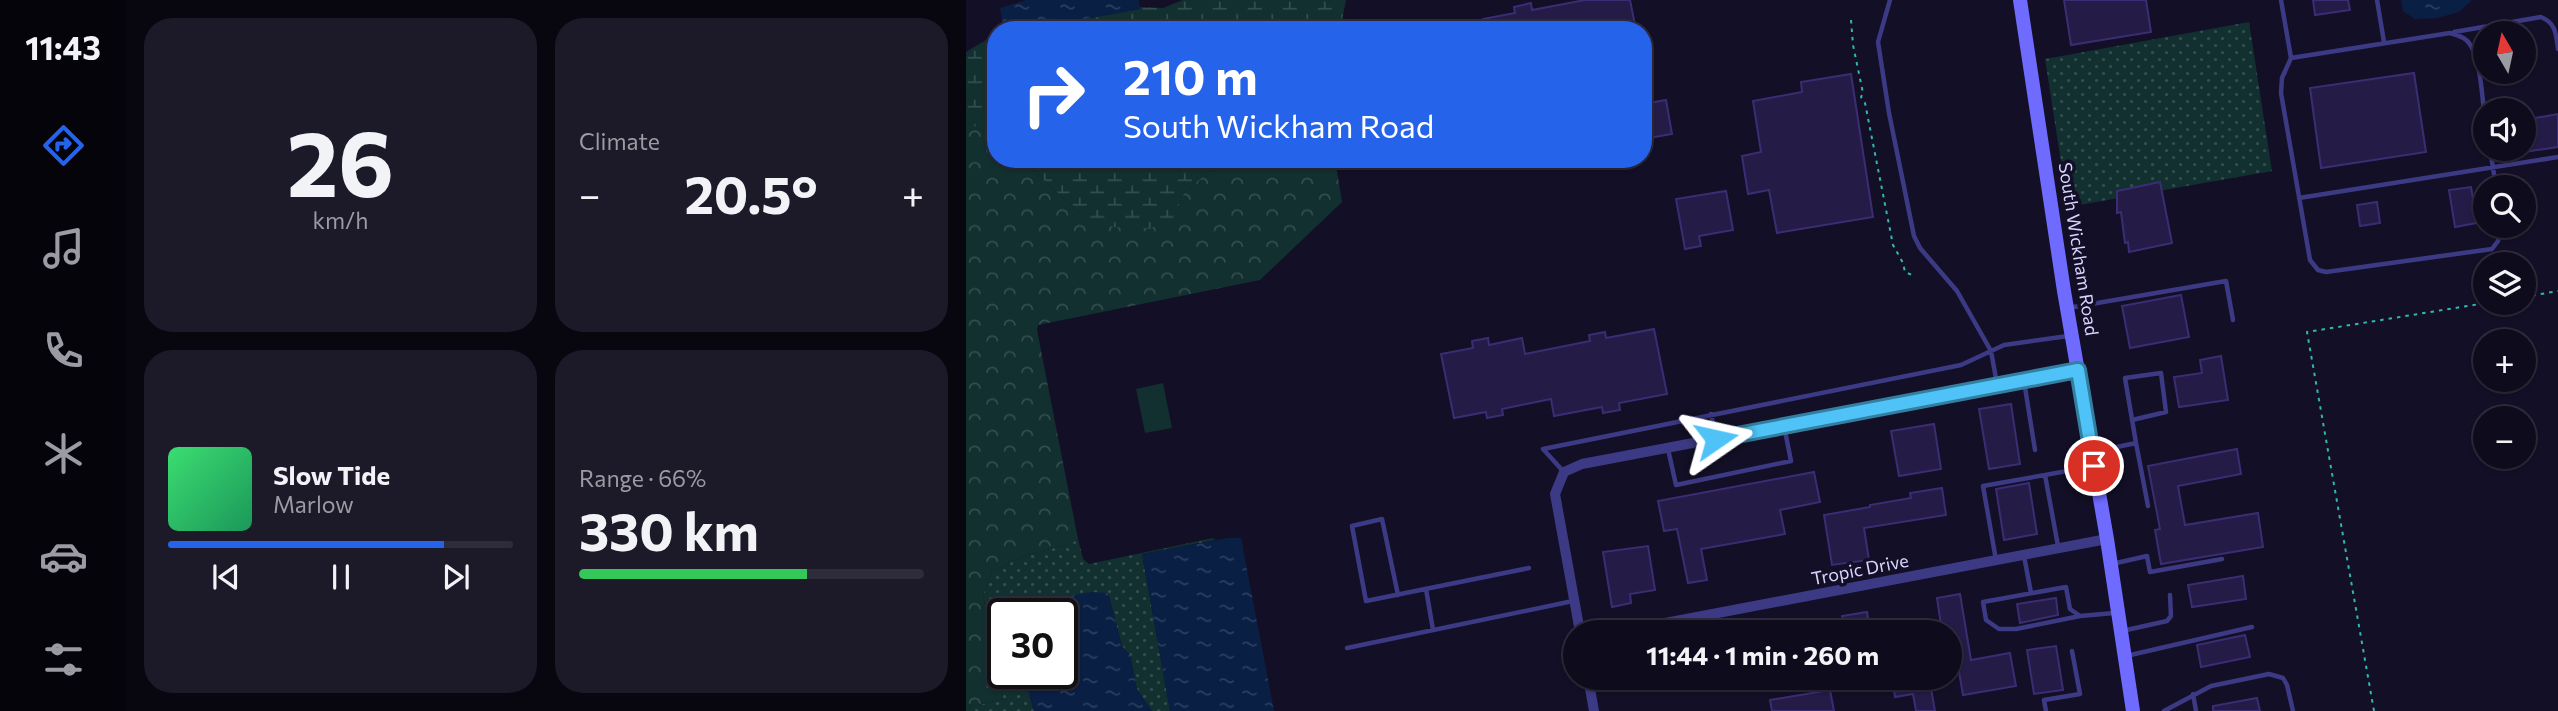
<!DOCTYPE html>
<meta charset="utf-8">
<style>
body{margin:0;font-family:Commissioner,sans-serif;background:#1c1929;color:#f1f3f6;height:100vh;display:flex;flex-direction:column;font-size:26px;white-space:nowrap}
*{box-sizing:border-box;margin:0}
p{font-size:23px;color:#9b9ba3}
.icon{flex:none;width:38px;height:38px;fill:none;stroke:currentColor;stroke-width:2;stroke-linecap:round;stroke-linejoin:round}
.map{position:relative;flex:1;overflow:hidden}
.drawer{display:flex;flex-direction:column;gap:18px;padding:18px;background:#08060f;width:840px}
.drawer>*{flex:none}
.banner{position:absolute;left:21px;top:21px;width:665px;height:147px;border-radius:28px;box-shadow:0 2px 5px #0004,0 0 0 2px #2e2b3b;background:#2563eb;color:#fff;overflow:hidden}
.needle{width:46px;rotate:351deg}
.fabs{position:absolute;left:1507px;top:21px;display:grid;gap:14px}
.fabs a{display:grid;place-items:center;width:63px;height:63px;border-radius:50%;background:#0e0b1c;box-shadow:0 2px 5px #0004,0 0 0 2px #2e2b3b;font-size:35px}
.speed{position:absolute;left:21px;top:598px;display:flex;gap:14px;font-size:35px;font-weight:700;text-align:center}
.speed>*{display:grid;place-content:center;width:91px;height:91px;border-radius:50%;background:#0e0b1c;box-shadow:0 2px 5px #0004,0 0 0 2px #2e2b3b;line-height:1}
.speed .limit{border:4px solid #111;border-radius:10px;background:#fff;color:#111}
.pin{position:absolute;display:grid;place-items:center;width:60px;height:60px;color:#fff;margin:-30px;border:4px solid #fff;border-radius:50%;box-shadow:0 2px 7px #0007}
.me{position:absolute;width:77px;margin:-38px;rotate:79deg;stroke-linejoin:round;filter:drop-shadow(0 0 5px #0008)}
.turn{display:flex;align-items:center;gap:24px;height:147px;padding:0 21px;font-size:32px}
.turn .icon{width:91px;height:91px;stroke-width:2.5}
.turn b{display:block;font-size:49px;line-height:60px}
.big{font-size:52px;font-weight:700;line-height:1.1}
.drawer .widget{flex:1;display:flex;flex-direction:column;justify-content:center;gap:10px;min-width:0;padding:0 24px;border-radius:28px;background:#1c1929}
.drawer .dial{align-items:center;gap:0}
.dial b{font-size:91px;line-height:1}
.song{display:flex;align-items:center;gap:21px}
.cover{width:84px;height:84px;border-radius:10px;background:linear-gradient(135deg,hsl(140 70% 55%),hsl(150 70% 35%))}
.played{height:7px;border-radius:4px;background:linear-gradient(90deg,#2563eb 80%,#2e2b3b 80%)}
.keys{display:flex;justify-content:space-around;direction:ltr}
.heat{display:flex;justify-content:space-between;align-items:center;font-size:38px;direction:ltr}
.charge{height:10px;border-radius:5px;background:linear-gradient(90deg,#34c759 66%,#2e2b3b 0)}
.drawer .tiles{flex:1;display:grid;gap:18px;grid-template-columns:repeat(2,1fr)}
.trip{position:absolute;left:597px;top:620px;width:399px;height:70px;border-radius:35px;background:#0e0b1c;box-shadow:0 2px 5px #0004,0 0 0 2px #2e2b3b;font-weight:700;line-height:70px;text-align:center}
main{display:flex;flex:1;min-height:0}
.tabs{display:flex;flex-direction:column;width:126px;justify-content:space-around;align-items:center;background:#06040b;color:#9b9ba3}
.tabs .icon{width:49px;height:49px}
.tabs .on{color:#2563eb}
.tabs b{font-size:32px;color:#f1f3f6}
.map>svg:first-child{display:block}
.grass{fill:url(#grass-dots)}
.forest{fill:url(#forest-crowns)}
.wetland{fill:url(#wetland-marsh)}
.garden{fill:#12302f}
.water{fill:url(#water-ripples)}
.building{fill:#241b47;stroke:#3b2d73;stroke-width:2}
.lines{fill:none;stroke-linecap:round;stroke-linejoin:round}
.path{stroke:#2fb8b0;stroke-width:2;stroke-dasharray:3.5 5;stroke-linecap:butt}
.lane{stroke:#3d3a85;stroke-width:4.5}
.street{stroke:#3d3a85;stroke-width:10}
.secondary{stroke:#6f6bff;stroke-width:14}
.route-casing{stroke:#337fa1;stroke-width:18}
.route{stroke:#4fc3f7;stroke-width:12}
.labels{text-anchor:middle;stroke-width:7;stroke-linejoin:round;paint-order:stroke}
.street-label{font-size:18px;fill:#d9d4ff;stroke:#130f26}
</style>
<main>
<nav class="tabs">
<b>11:43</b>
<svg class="icon on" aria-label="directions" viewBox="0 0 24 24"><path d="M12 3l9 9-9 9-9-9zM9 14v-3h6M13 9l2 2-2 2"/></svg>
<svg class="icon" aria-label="music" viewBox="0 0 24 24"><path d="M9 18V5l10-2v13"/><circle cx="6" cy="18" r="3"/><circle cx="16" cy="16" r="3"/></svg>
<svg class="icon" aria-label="phone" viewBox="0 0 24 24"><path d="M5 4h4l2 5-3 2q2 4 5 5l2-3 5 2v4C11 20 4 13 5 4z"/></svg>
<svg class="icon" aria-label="climate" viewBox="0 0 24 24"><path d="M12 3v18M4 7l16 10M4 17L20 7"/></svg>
<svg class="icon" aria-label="car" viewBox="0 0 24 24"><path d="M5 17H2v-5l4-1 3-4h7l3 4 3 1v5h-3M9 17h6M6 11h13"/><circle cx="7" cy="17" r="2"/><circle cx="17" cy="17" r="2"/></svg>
<svg class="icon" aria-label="filters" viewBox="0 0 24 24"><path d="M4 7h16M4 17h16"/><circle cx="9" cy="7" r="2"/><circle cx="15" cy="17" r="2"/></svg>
</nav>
<section class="drawer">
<div class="tiles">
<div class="widget dial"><b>26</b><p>km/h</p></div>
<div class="widget"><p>Climate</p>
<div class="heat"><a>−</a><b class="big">20.5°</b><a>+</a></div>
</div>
<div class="widget">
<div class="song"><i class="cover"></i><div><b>Slow Tide</b><p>Marlow</p></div></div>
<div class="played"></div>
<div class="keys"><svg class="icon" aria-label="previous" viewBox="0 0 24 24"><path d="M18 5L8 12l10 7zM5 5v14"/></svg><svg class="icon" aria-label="pause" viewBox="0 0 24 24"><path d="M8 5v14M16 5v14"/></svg><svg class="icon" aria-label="next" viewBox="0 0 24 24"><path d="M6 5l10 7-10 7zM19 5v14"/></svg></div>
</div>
<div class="widget"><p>Range · 66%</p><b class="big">330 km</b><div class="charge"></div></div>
</div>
</section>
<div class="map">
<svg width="1592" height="711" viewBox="0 0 1592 711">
<defs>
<pattern id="grass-dots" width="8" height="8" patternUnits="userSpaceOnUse" patternTransform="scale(1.75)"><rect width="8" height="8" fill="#12302f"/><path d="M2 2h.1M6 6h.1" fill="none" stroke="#344d4e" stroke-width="1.8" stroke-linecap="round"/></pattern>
<pattern id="forest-crowns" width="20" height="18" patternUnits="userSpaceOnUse" patternTransform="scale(1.75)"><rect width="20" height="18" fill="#12302f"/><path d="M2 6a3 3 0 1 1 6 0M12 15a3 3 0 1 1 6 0" fill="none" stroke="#344d4e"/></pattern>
<pattern id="wetland-marsh" width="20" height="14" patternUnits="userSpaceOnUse" patternTransform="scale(1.75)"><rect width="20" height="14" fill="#12302f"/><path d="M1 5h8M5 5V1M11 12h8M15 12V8" fill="none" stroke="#344d4e"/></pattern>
<pattern id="water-ripples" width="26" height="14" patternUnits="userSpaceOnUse" patternTransform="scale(1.75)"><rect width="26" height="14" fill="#0a1f44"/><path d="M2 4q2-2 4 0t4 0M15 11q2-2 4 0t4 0" fill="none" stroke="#2d3f60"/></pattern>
</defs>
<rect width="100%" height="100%" fill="#130f26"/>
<path class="grass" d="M 1283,22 L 1306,171 L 1102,207 L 1079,59 Z
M 247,538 L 249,540 L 176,554 L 204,711 L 186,711 L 171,689 L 164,655 L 156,646 L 142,593 L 85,607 L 81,614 L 37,614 L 37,674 L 60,674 L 61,687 L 68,711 L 0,711 L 0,708 L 37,699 L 17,595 L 26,571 L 61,555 L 103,544 L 112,539 L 117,559 L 123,564 Z"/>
<path class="forest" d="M 0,121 L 30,139 L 30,159 L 55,159 L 115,214 L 206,218 L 218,193 L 243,171 L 250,159 L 369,159 L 376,202 L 294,280 L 72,325 L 71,330 L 112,539 L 103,544 L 61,555 L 26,571 L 17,595 L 37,699 L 0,708 Z"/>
<path class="wetland" d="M 217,0 L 380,0 L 374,30 L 57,30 L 174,9 L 174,7 L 197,8 Z
M 30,34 L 30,139 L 0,121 L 0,52 Z
M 55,159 L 250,159 L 243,171 L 218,193 L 207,218 L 183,229 L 147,227 L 115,214 Z"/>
<path class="garden" d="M 197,383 L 206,428 L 179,433 L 170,389 Z"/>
<path class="water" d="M 60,0 L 173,0 L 174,9 L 57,30 L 38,30 L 34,8 Z
M 1435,0 L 1506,0 L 1493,12 L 1471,18 L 1449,19 L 1437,11 Z
M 262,538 L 275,538 L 308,711 L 204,711 L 176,554 Z
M 126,592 L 142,593 L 156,646 L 164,655 L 171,689 L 186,711 L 68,711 L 61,687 L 60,674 L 96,674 L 96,614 L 81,614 C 92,597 107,595 126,592 Z"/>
<path class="building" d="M 619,0 L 664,0 L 670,30 L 519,30 L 517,19 L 549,13 L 548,7 L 565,3 L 566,10 Z
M 1098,0 L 1180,0 L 1185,32 L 1105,45 Z
M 1347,0 L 1382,0 L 1384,10 L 1349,15 Z
M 1448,73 L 1460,152 L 1355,168 L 1344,88 Z
M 885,74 L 907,217 L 811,233 L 803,190 L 782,194 L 776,156 L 795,152 L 787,101 L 836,92 L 835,82 Z
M 700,100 L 706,134 L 677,139 L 677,104 Z
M 1592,114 L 1592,147 L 1558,152 L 1558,120 Z
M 1194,182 L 1206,243 L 1163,252 L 1162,242 L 1159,243 L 1155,212 L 1151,213 L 1151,191 Z
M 1505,187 L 1511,223 L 1489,227 L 1483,190 Z
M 760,191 L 767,230 L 733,236 L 735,246 L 719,249 L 710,199 Z
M 1411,202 L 1414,223 L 1394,226 L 1391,205 Z
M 1215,295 L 1223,337 L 1164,348 L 1156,306 Z
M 688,329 L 701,394 L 653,403 L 654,410 L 637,413 L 636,407 L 588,416 L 585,399 L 536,409 L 537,415 L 521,418 L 520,412 L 488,418 L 475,354 L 507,348 L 506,341 L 522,338 L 523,345 L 556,338 L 559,354 L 624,341 L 623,335 L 639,332 L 640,338 Z
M 1255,356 L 1262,400 L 1213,407 L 1208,377 L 1236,373 L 1234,360 Z
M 1045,404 L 1054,464 L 1023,469 L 1013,409 Z
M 968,424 L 975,469 L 933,476 L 925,431 Z
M 1271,449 L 1275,474 L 1212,486 L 1219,525 L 1292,513 L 1297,547 L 1195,564 L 1189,530 L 1194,529 L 1182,466 Z
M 848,472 L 854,502 L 814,510 L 819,534 L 735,549 L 741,580 L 722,583 L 711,529 L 698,531 L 692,501 Z
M 1063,483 L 1071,534 L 1038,540 L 1030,489 Z
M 976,488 L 980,515 L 898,528 L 903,560 L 866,565 L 858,515 L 904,507 L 904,505 L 945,498 L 944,493 Z
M 682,546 L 689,590 L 664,594 L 665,603 L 646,607 L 637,552 Z
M 1277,576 L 1280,599 L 1226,607 L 1222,585 Z
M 994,594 L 1005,660 L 1044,653 L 1050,686 L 997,695 L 989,648 L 984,649 L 984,632 L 976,632 L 971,598 Z
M 1090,598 L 1092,615 L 1054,623 L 1051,604 Z
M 901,612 L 904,632 L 879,632 L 876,616 Z
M 1279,635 L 1284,657 L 1235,667 L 1231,645 Z
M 1090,646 L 1097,690 L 1068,694 L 1061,650 Z
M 766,677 L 811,677 L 812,683 L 769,690 Z
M 926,677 L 963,677 L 969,711 L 950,711 L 947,694 L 929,697 Z
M 864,690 L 868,711 L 806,711 L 804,700 Z
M 1291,698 L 1294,711 L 1247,711 L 1247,706 Z"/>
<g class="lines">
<path class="path" d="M 885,20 L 887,45 L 897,93 L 895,97 L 899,103 L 927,245 L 937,263 L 939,272 L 948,276
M 1558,297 L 1592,291
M 1408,711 L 1341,332 L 1520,303"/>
<path class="lane" d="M 924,0 L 912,42 L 923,113 L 948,236 L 954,248 L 991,291 L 1025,351 L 1031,384
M 1315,0 L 1325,58 L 1316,78 L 1315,93 L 1344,260 L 1352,270 L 1360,272 L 1526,249 L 1532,241 L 1535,226
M 1411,0 L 1418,42
M 1488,32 L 1575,17 C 1590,23 1590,34 1592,49
M 1325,58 L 1484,33 C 1491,35 1499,37 1503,43 C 1515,58 1516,99 1519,119
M 1524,149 L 1530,187
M 1333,198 L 1592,157
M 1102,308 L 1260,281 L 1267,320
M 1058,381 L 1069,450
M 745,414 L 750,437
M 1170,443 L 1182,506
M 702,449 L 710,485 L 825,461 L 818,426
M 1127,452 L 1170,443 L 1159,378 L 1195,373 L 1200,412 L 1166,420
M 597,471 L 577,449 L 995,365 L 1038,345 L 1102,336
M 1079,475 L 1092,546
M 1058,556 L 1065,593
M 1030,560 L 1017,486 L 1124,467
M 1146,564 L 1181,556 L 1184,572 L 1256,559
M 460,589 L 467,630
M 432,595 L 416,519 L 386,526 L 400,601 L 563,568
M 1114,616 L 1050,629 L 1033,629 L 1020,620 L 1017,602 L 1100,587 L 1104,609 L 1114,616 L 1148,613
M 1156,631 L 1201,621 L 1205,616 L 1204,595
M 381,648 L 607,601
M 1160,656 L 1286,627
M 1227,694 L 1230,711
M 1080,711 L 1078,700 L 1114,694 L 1106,651
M 1198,711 L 1245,686 L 1303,674 L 1317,678 L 1321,685 L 1327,711"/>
<path class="street" d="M 614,632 L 589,494 L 598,472 L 616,464 L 1112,370
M 652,632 L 1141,539
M 622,677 L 628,711"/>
<path class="secondary" d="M 1054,0 L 1098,291 L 1141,539 L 1167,711"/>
</g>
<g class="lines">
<g class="route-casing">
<path id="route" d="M 750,439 L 1112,370 L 1128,466"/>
</g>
<use href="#route" class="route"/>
</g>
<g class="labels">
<g class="street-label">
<text transform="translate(1112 249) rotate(81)" y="6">South Wickham Road</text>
<text transform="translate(894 570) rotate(-11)" y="6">Tropic Drive</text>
</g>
</g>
</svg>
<div class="fabs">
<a><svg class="needle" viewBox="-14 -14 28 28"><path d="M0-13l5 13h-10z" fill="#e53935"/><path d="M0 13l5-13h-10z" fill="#9b9ba3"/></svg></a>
<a><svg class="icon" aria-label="sound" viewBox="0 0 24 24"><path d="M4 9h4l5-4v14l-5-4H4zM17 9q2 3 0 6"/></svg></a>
<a><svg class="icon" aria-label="search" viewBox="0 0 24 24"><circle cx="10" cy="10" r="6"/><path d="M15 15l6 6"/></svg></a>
<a><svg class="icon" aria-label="layers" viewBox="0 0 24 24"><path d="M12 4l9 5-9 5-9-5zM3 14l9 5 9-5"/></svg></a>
<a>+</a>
<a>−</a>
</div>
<div class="speed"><div class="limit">30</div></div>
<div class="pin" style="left:1128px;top:466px;background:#d93025"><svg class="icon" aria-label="arrive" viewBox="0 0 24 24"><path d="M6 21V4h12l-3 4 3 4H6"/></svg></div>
<svg class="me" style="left:750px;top:439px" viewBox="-20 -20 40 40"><path d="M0-17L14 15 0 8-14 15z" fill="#4fc3f7" stroke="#fff" stroke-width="4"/></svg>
<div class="trip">11:44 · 1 min · 260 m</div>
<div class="banner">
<div class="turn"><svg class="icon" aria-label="right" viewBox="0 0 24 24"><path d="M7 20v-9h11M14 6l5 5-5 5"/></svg><div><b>210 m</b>South Wickham Road</div></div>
</div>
</div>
</main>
